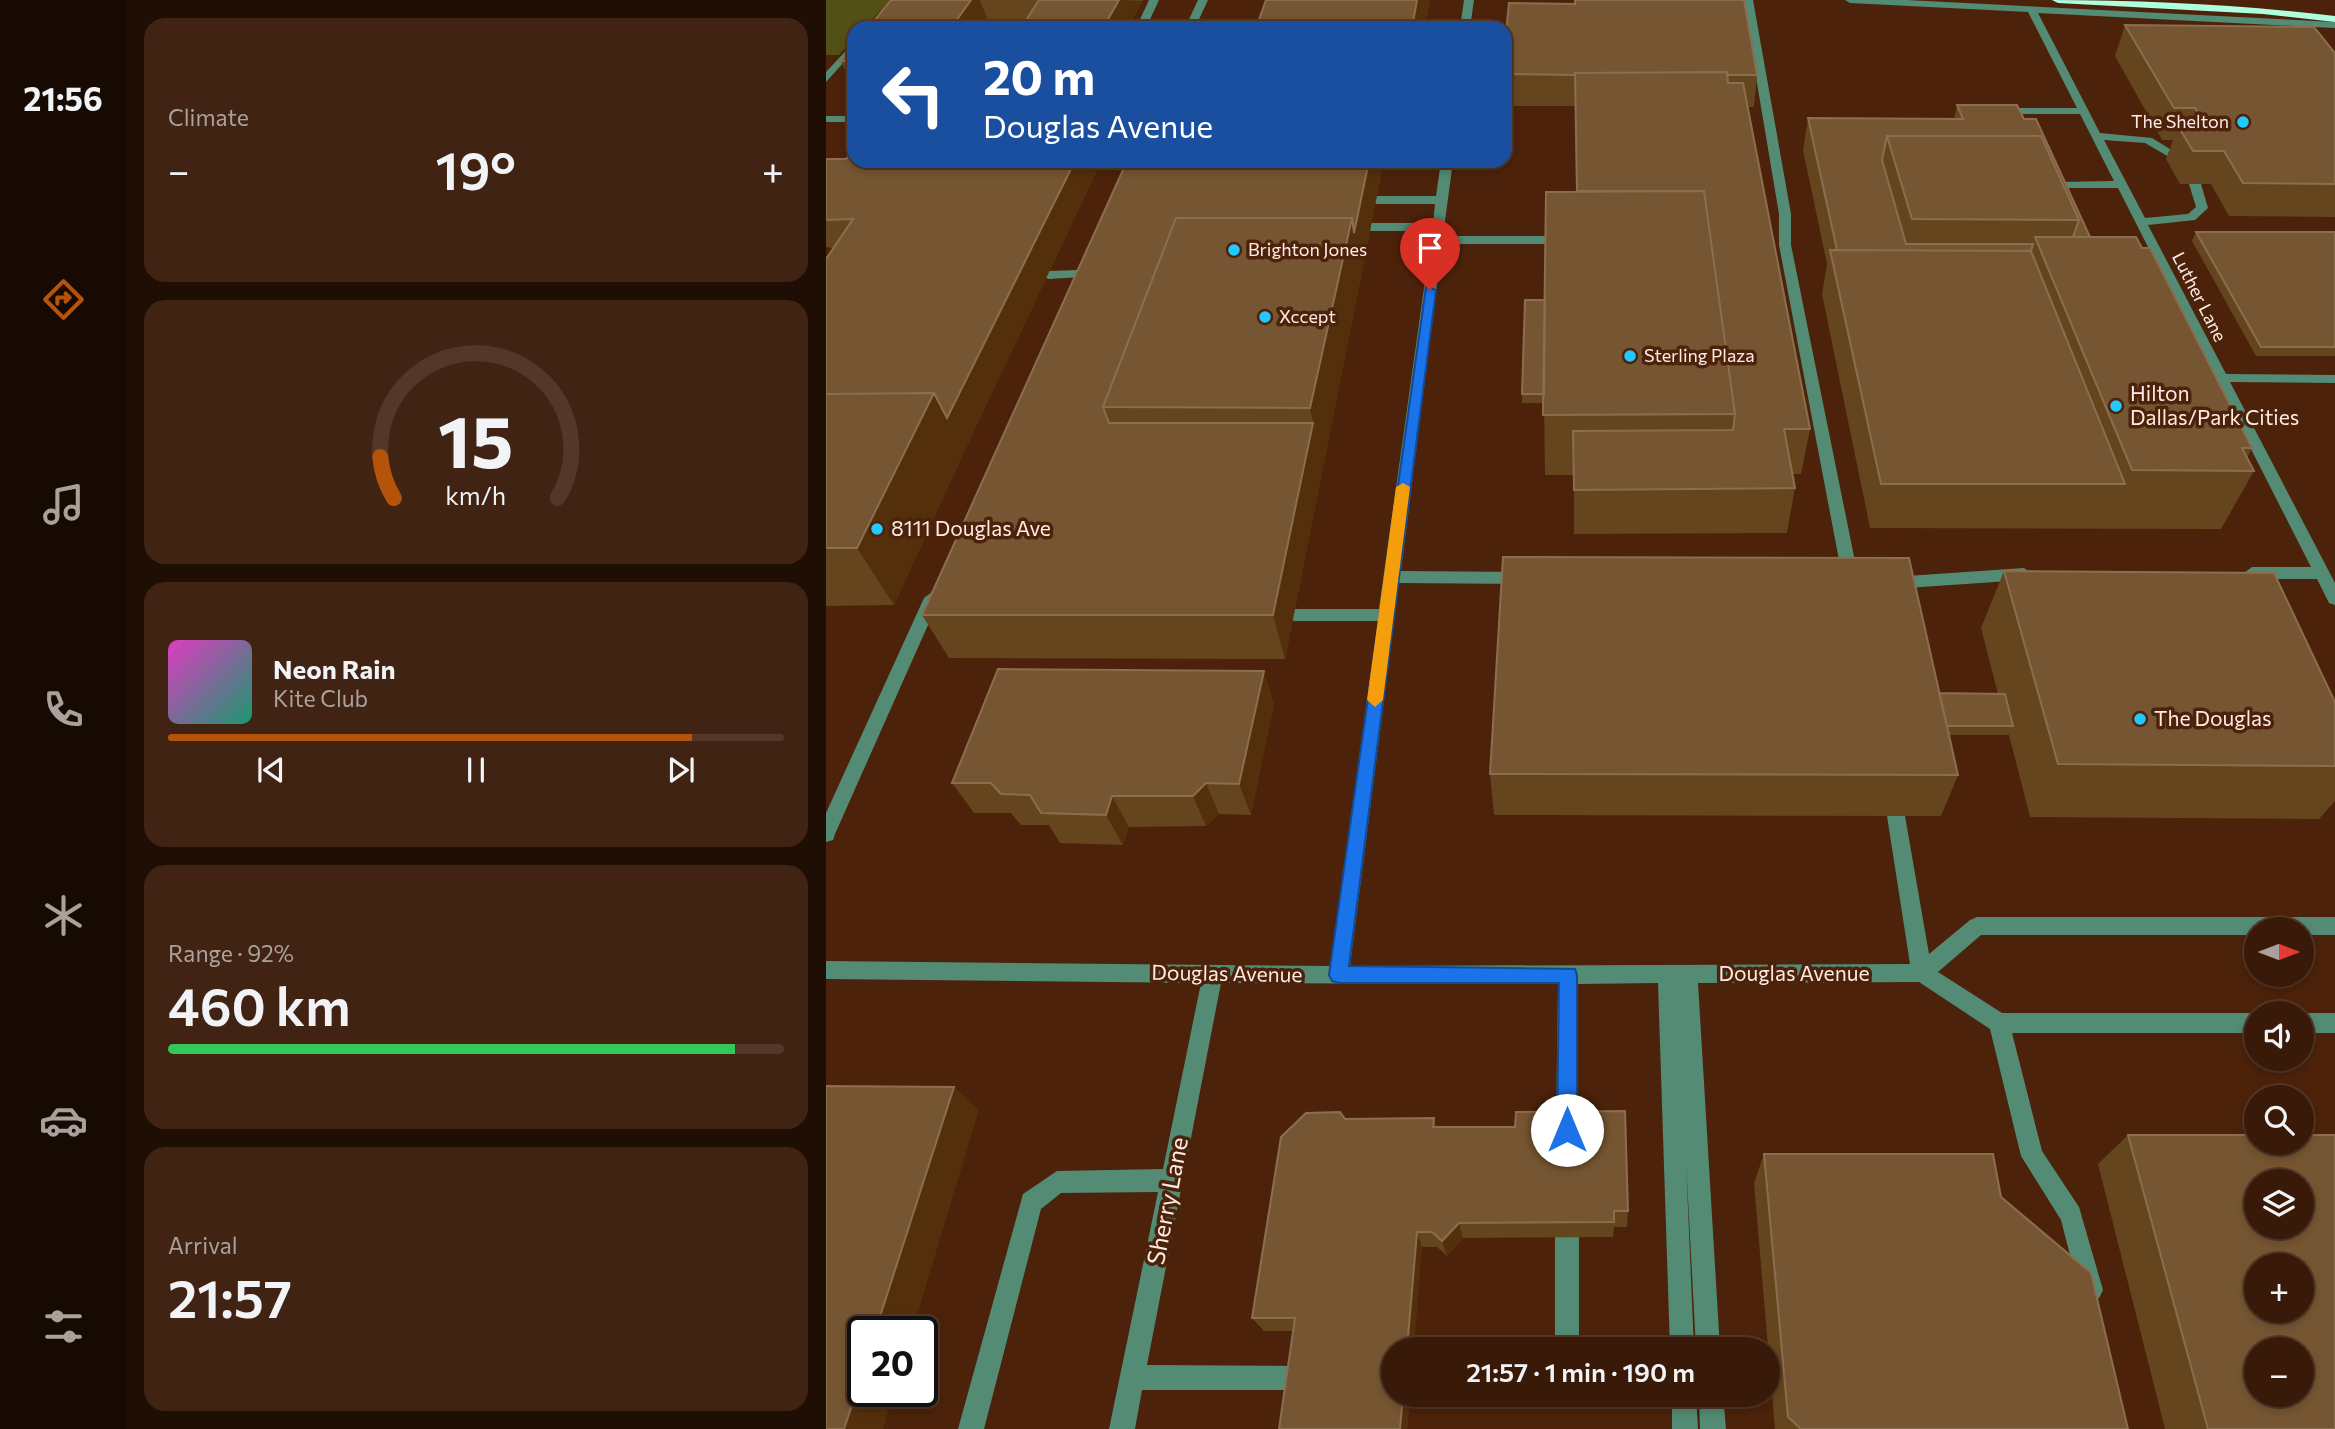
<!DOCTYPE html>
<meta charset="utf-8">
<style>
body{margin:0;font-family:Commissioner,sans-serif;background:#402312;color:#f1f3f6;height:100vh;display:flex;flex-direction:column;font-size:26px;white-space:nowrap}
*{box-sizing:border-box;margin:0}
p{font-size:23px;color:#aba19c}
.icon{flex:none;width:38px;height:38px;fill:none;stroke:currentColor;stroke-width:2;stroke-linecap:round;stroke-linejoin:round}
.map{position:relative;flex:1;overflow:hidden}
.side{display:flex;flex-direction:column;gap:18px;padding:18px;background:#1f0e04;width:700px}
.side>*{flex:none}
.banner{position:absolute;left:21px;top:21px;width:665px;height:147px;border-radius:21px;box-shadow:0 4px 10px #0003,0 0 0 2px #533829;background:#1a4fa0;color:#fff;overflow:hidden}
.needle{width:46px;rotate:90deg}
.tools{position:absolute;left:1418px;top:917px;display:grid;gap:14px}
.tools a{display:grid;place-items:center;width:70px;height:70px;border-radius:50%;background:#391a08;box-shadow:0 4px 10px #0003,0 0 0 2px #533829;font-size:35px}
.speed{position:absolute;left:21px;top:1316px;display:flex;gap:14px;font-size:35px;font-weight:700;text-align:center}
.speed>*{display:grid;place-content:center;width:91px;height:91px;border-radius:50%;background:#391a08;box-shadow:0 4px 10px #0003,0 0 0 2px #533829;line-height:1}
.speed .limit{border:4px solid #111;border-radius:10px;background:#fff;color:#111}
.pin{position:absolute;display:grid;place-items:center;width:60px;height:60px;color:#fff;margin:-72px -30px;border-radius:50% 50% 50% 0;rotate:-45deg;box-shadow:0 0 7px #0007}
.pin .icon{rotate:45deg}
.me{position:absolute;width:77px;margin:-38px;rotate:0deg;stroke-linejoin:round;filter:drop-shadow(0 0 5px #0008)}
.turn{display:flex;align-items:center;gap:24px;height:147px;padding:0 21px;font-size:32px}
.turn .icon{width:91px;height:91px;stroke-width:2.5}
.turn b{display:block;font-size:49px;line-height:60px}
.big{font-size:52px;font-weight:600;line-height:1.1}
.side .card{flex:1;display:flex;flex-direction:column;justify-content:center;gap:10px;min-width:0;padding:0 24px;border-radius:21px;background:#402312}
.side .dial{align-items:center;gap:0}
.dial svg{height:182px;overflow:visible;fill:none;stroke:#533829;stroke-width:7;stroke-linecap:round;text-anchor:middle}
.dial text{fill:#f1f3f6;stroke:none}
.song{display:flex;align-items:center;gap:21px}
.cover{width:84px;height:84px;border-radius:10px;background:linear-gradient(135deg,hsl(310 70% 55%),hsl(160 70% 35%))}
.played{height:7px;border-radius:4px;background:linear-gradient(90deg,#b45309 85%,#533829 85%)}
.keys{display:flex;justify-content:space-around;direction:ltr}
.heat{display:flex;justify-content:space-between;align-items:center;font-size:38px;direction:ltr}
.charge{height:10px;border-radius:5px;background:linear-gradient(90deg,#34c759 92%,#533829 0)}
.trip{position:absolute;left:555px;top:1337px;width:399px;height:70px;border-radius:35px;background:#391a08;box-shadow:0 4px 10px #0003,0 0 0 2px #533829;font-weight:600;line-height:70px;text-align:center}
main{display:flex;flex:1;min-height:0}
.dock{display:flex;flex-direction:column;width:126px;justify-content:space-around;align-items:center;background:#170a03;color:#aba19c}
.dock .icon{width:49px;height:49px}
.dock .selected{color:#b45309}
.dock b{font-size:32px;color:#f1f3f6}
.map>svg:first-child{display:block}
.green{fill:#535016}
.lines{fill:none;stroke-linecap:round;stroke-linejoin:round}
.minor{fill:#538b74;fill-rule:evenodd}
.highway{fill:#aeffdd;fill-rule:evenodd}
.wall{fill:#65451d}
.shaded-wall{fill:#542f0c}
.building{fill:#765632;stroke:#8b6e4e;stroke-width:2;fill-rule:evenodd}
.route{fill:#1a73e8;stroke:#114b97;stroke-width:2}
.slow{fill:#f59e0b}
.poi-dot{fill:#23c9fe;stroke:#4c220a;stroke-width:2.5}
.labels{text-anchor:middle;stroke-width:7;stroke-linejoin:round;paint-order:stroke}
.far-poi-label{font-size:18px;fill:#fdebe3;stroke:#4c220a;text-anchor:start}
.far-street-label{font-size:18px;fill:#fdebe3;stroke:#4c220a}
.poi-label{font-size:21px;fill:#fdebe3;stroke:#4c220a;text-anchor:start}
.street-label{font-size:21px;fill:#fdebe3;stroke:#4c220a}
.near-street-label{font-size:24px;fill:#fdebe3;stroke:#4c220a}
</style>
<main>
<nav class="dock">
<b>21:56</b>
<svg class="icon selected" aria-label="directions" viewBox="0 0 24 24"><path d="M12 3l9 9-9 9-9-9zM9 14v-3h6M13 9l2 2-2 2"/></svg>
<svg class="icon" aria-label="music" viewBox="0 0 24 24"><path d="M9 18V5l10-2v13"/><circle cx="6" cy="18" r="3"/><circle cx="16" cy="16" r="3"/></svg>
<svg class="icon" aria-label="phone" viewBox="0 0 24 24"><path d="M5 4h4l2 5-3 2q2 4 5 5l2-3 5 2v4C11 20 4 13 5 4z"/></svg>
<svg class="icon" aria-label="climate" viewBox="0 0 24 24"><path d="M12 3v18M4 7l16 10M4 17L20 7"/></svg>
<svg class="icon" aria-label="car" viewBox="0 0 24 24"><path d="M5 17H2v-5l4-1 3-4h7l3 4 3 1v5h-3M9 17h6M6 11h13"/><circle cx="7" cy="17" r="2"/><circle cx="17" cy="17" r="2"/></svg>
<svg class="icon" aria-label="filters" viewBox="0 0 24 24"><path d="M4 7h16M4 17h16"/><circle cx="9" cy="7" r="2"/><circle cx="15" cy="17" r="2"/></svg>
</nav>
<section class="side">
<div class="card"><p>Climate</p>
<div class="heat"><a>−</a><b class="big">19°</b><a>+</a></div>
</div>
<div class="card dial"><svg viewBox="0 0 100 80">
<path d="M14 69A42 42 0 1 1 86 69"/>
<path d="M14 69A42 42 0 0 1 8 51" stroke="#b45309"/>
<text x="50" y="56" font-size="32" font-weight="700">15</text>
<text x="50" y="72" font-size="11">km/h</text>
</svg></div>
<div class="card">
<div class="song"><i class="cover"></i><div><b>Neon Rain</b><p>Kite Club</p></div></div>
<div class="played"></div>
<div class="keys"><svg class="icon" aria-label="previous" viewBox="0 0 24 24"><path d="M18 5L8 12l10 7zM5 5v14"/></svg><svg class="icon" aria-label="pause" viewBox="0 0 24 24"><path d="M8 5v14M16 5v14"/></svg><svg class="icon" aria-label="next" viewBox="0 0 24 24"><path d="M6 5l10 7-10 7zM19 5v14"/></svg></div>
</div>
<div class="card"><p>Range · 92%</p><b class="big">460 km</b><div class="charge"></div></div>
<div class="card"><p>Arrival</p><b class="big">21:57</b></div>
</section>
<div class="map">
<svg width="1509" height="1429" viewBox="0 0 1509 1429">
<rect width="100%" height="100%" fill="#4c220a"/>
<path class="green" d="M 0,0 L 64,0 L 38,28 L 28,28 L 28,39 L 13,55 L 0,55 Z"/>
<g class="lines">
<path class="minor" d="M 323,0 L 333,0 L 320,28 L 310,28 Z
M 372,0 L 382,0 L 369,28 L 359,28 Z
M 638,0 L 648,0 L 644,28 L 634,28 Z
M 917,0 L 927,0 L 965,214 L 965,245 L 1033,581 L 1025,587 L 1017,581 L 953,245 L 953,214 Z
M 1019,0 L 1080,0 L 1509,22 L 1509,28 L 1212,13 L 1274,133 L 1326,138 L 1360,159 L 1350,161 L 1319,143 L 1278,140 L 1319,218 L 1362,214 L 1370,207 L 1363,184 L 1369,181 L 1375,184 L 1382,208 L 1369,220 L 1322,225 L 1400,374 L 1509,375 L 1509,383 L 1404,382 L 1509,583 L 1509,605 L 1503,603 L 1491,579 L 1426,579 L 1418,573 L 1426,567 L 1485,567 L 1292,188 L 1242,188 L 1247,199 L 1241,203 L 1235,199 L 1229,184 L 1231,182 L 1288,181 L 1254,114 L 1173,114 L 1168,111 L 1173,108 L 1251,108 L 1202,12 L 1024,3 Z
M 28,42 L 28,51 L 0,82 L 0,72 Z
M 0,116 L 28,116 L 28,122 L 0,122 Z
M 615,161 L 627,161 L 617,236 L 744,236 L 750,240 L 744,244 L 616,244 L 575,571 L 698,572 L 706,578 L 698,584 L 573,583 L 524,966 L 1084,964 L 1061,816 L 1063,810 L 1070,808 L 1077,810 L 1079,816 L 1103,954 L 1144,920 L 1151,917 L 1509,917 L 1509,935 L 1475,935 L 1475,929 L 1430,929 L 1430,935 L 1155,935 L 1112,972 L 1176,1013 L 1430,1013 L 1430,1033 L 1186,1033 L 1216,1151 L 1253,1207 L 1277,1290 L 1273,1298 L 1265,1302 L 1257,1298 L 1253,1290 L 1235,1220 L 1195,1156 L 1164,1029 L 1093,982 L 872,983 L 894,1349 L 870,1349 L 860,1161 L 868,1349 L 844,1349 L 832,983 L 752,984 L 752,1130 L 749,1138 L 741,1141 L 733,1138 L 730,1130 L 732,984 L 395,983 L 321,1365 L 473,1366 L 482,1369 L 485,1378 L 482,1387 L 473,1390 L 316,1390 L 309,1429 L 283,1429 L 332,1192 L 235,1193 L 215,1209 L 158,1429 L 132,1429 L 197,1194 L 231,1171 L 337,1169 L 375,983 L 0,979 L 0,961 L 504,966 L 552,621 L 468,621 L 460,615 L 468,609 L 553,609 L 606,231 L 545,231 L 539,227 L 545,223 L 607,223 L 609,204 L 550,204 L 544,200 L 550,196 L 610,196 Z
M 253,270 L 257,271 L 257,277 L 222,279 L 216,275 L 222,271 Z
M 1198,568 L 1206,574 L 1198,580 L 1066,589 L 1058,583 L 1066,577 Z
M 106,592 L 114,598 L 9,834 L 7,840 L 0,842 L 0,813 L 98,598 Z
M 1475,1013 L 1509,1013 L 1509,1033 L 1475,1033 Z
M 741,1225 L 749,1229 L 753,1237 L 753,1349 L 729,1349 L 729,1237 L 733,1229 Z
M 846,1395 L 870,1395 L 872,1429 L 846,1429 Z
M 873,1395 L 897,1395 L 900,1429 L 874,1429 Z"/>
<path class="highway" d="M 1226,0 C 1321,0 1415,5 1509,16 L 1509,22 L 1437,14 L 1232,3 Z"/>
</g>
<path class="wall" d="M 65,0 L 317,0 L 317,1 L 199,21 L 162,21 Z
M 1299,25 L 1509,53 L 1509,217 L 1403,216 L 1385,184 L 1354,184 L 1340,159 L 1347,140 L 1336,140 L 1289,56 Z
M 679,43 L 931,75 L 928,107 L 922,107 L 984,429 L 975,474 L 966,474 L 969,488 L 961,533 L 748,534 L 748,475 L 719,475 L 718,403 L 696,403 L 696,394 L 719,300 L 750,191 L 749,106 L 679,106 Z
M 28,45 L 28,90 L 15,61 Z
M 1131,105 L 1198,119 L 1264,237 L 1426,448 L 1421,458 L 1428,471 L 1395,529 L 1044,528 L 996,294 L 1001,264 L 977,150 L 982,118 L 1128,119 Z
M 0,159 L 28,161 L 271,161 L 273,166 L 138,452 L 68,605 L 0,606 L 0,259 L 7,248 L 0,247 Z
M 301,161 L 555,161 L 556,170 L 459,659 L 123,658 L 96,615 Z
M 1370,232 L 1509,232 L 1509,356 L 1430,356 L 1366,241 Z
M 1178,571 L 1509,702 L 1509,801 L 1493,819 L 1204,817 L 1183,735 L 1123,735 L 1132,775 L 1115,816 L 668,815 L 664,774 L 1113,693 L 1172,694 L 1155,628 Z
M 448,703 L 425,815 L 393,814 L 380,826 L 303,827 L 297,845 L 234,843 L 223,825 L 195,825 L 185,813 L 148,813 L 126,783 Z
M 608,1118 L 610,1127 L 802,1211 L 801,1227 L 788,1227 L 787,1237 L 637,1238 L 621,1256 L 611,1247 L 596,1247 L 567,1395 L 584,1395 L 581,1429 L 467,1331 L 438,1331 L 426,1318 L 519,1119 Z
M 1302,1135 L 1509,1429 L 1339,1429 L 1272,1164 Z
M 938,1154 L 1175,1197 L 1302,1429 L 949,1429 L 928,1183 Z"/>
<path class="shaded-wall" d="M 145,0 L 154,0 L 162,21 L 158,28 L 125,28 Z
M 293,0 L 317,1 L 302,28 L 277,28 Z
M 591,0 L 604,0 L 599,28 L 586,28 Z
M 249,161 L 271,161 L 273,166 L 138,452 L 121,418 Z
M 543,161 L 555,161 L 556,170 L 497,468 L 484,408 L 526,218 Z
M 108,393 L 138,452 L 68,605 L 31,548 Z
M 487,423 L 497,468 L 459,659 L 447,615 Z
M 438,671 L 448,703 L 425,815 L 413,784 Z
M 380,783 L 393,814 L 380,826 L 367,796 Z
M 286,796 L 303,827 L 297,845 L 280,815 Z
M 128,1087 L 153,1110 L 86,1332 L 49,1332 Z
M 633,1223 L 637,1238 L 621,1256 L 616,1241 Z
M 591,1232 L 596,1247 L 588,1349 L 581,1349 Z
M 37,1372 L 37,1391 L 68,1391 L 57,1429 L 18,1429 Z
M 577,1395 L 584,1395 L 581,1429 L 574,1429 Z"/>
<path class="building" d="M 65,0 L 145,0 L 125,28 L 42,28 Z
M 213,0 L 293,0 L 277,28 L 195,28 Z
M 440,0 L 591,0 L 586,28 L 430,28 Z
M 749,0 L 918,0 L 931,75 L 901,75 L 901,72 L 749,73 L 749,75 L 679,74 L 679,43 L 683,3 L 749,4 Z
M 1299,25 L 1488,27 L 1509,53 L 1509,184 L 1417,183 L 1398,151 L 1367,151 L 1352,126 L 1380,127 L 1369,108 L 1348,108 Z
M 28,45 L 28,61 L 15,61 Z
M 901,72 L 902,83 L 917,83 L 984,429 L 958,429 L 969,488 L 748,490 L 747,431 L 907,430 L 909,414 L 878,191 L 751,191 L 749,73 Z
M 1131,105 L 1191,105 L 1198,119 L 1210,119 L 1264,237 L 1247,237 L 1253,220 L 1215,136 L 1061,136 L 1056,160 L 1080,244 L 1207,244 L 1205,251 L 1011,250 L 982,118 L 1137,119 Z
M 1061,136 L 1215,136 L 1253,220 L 1086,219 Z
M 28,148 L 28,161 L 249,161 L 121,418 L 108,393 L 0,394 L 0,259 L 27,219 L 0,220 L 0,159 L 20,159 Z
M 301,161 L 543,161 L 528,233 L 526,218 L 350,218 L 277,407 L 283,423 L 487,423 L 447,615 L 96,615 Z
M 878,191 L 909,414 L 717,415 L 720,192 Z
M 350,218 L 526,218 L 484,408 L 277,407 Z
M 1370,232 L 1509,232 L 1509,347 L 1435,347 Z
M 1209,237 L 1310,237 L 1316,248 L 1324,248 L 1426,448 L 1416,448 L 1428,471 L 1306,470 Z
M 1004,250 L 1205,251 L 1299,484 L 1055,484 Z
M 699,300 L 719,300 L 718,394 L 696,394 Z
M 108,393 L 31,548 L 0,548 L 0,394 Z
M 677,557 L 1083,558 L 1132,775 L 664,774 Z
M 1178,571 L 1448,573 L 1509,702 L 1509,766 L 1232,764 Z
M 172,669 L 438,671 L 413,784 L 380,783 L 367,796 L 286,796 L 280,815 L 215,813 L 204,795 L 175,794 L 165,783 L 126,783 Z
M 1113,693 L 1179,694 L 1187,726 L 1121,726 Z
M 0,1086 L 128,1087 L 49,1332 L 37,1332 L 37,1372 L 18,1429 L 0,1429 Z
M 799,1111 L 802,1211 L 788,1211 L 788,1222 L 633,1223 L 616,1241 L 606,1232 L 591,1232 L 581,1349 L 567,1349 L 567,1395 L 577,1395 L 574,1429 L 453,1429 L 469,1318 L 426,1318 L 455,1137 L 480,1113 L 514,1112 L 519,1119 L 608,1118 L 607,1127 L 689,1127 L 690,1112 Z
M 1302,1135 L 1430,1135 L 1430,1143 L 1475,1143 L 1475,1135 L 1509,1135 L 1509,1429 L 1382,1429 ZM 1430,1181 L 1475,1181 L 1475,1227 L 1430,1227 ZM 1430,1265 L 1475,1265 L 1475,1311 L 1430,1311 ZM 1430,1349 L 1475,1349 L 1475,1395 L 1430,1395 Z
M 938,1154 L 1167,1154 L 1175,1197 L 1265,1273 L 1302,1429 L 975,1429 L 962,1417 Z"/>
<path class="route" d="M 600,287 L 610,290 L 523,966 L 749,969 L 751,975 L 751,1130 L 748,1137 L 741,1140 L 734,1137 L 731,1130 L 733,983 L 513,983 L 506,981 L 503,975 Z"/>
<path class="slow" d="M 577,483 L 584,487 L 557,700 L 549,707 L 541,700 L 570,487 Z"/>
<g class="poi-dot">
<circle cx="1417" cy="122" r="7"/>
<circle cx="408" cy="250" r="7"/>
<circle cx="439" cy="317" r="7"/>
<circle cx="804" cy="356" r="7"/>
<circle cx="1290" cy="406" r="7"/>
<circle cx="51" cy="529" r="7"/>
<circle cx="1314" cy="719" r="7"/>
</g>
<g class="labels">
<g class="far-poi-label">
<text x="1403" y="128" text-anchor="end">The Shelton</text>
<text x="422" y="256">Brighton Jones</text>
<text x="453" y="323">Xccept</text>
<text x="818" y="362">Sterling Plaza</text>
</g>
<g class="far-street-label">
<text transform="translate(1373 297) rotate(63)" y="6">Luther Lane</text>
</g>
<g class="poi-label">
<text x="1304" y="401">Hilton<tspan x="1304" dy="24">Dallas/Park Cities</tspan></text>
<text x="65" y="536">8111 Douglas Ave</text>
<text x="1328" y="726">The Douglas</text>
</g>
<g class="street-label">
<text transform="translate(401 974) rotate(1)" y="7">Douglas Avenue</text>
<text x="968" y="981">Douglas Avenue</text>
</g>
<g class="near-street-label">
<text transform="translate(342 1201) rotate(-79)" y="8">Sherry Lane</text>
</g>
</g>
</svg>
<div class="tools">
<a><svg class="needle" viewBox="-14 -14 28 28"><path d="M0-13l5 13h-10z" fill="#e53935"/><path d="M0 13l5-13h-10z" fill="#aba19c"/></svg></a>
<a><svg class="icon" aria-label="sound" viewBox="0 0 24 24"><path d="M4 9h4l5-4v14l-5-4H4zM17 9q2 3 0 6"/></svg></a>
<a><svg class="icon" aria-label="search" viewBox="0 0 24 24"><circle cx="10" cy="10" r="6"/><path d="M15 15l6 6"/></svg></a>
<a><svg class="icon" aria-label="layers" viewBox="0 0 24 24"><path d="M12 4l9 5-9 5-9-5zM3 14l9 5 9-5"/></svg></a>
<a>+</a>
<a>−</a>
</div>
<div class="speed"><div class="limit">20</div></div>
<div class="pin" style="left:604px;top:290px;background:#d93025"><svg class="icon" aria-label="arrive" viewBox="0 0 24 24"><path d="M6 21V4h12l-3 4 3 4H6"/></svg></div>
<svg class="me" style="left:741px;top:1130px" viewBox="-20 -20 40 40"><circle r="19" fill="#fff"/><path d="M0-13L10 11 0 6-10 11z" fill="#1a73e8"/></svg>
<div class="trip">21:57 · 1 min · 190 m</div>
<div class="banner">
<div class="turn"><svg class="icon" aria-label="left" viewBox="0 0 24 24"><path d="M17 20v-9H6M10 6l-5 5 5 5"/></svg><div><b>20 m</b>Douglas Avenue</div></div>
</div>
</div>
</main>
